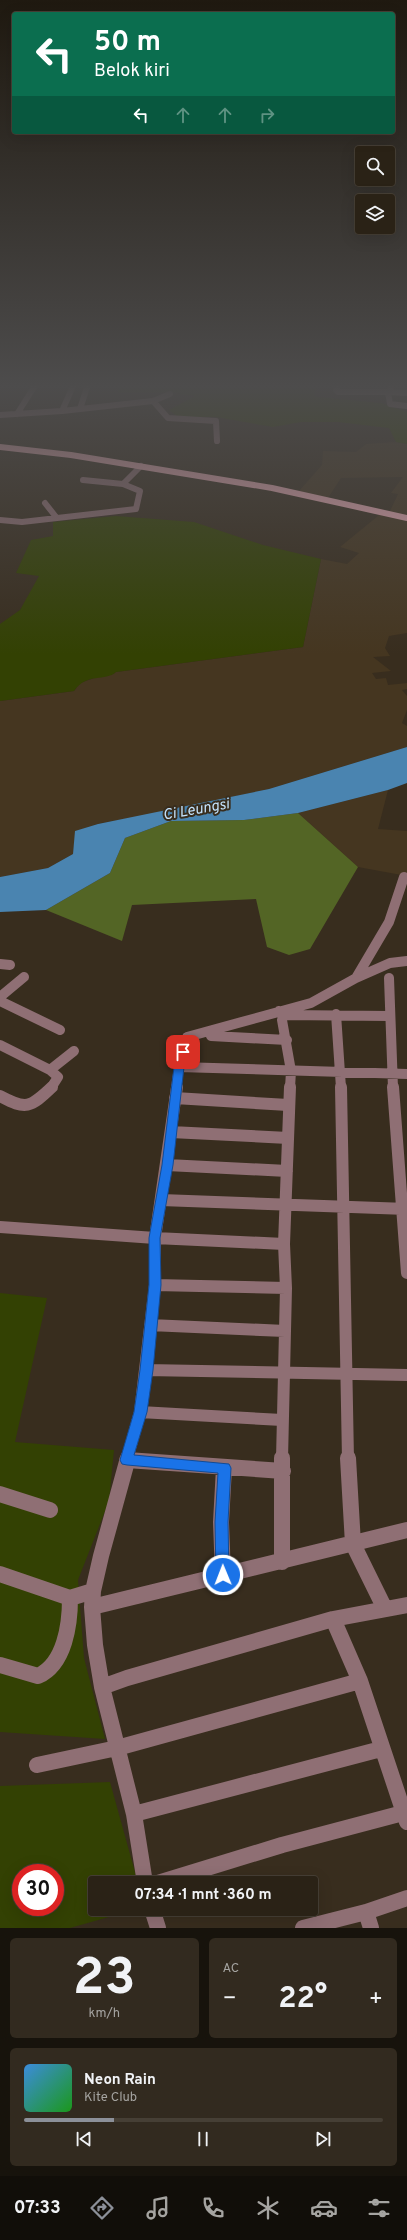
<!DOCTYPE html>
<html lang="id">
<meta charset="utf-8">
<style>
body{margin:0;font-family:Overpass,sans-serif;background:#322a1f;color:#f1f3f6;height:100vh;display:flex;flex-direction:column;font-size:15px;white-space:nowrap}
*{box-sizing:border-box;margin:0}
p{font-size:13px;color:#a5a4a1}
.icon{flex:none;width:22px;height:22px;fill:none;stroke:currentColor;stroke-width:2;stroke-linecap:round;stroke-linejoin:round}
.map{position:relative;height:1928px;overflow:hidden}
.sheet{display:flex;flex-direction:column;gap:10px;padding:10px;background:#17130c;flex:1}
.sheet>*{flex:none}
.hud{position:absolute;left:12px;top:12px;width:383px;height:122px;border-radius:4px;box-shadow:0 4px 16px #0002,0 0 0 1px #463f35;background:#0b6e4f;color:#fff;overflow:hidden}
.buttons{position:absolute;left:355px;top:146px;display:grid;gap:8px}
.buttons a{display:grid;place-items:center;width:40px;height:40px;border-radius:4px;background:#2a2216;box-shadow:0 4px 16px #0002,0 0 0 1px #463f35;font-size:20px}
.speed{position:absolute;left:12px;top:1864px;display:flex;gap:8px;font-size:20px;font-weight:700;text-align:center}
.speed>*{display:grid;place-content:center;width:52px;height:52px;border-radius:50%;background:#2a2216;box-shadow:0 4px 16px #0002,0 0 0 1px #463f35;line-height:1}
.speed .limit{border:6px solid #d22;background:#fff;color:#111}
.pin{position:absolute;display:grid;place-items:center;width:34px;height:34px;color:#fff;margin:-17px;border-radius:8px;box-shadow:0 2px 6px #0006}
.me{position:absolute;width:44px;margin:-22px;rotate:359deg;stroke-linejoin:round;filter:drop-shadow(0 0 3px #0008)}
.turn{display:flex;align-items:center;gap:14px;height:84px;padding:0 16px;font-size:18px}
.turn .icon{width:52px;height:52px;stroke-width:2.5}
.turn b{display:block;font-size:28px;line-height:34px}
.lanes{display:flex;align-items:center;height:38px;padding:0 16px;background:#0003;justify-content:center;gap:20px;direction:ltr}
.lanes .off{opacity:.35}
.big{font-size:30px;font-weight:700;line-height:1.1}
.sheet .card{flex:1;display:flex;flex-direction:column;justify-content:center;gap:6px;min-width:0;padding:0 14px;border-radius:6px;background:#322a1f}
.sheet .dial{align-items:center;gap:0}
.dial b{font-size:52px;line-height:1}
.song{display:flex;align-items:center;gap:12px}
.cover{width:48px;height:48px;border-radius:6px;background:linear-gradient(135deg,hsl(210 70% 55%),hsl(120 70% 35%))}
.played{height:4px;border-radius:2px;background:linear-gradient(90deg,#8c9099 25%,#463f35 25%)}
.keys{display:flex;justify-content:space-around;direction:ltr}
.heat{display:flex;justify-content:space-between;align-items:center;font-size:22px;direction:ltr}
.sheet .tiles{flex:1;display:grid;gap:10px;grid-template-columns:1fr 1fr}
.card:last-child{grid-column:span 2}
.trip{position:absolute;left:88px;top:1876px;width:230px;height:40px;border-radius:4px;background:#2a2216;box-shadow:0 4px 16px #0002,0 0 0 1px #463f35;font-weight:700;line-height:40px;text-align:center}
.dock{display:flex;height:64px;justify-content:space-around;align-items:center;background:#110e09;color:#a5a4a1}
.dock .icon{width:28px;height:28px}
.dock .active{color:#8c9099}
.dock b{font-size:18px;color:#f1f3f6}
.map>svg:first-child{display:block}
.built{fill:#453620}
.green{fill:#334103;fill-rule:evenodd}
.forest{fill:#536525}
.water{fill:#4a84b0}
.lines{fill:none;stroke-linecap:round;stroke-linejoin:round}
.minor-far3{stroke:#8f6f74;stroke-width:6}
.minor-far2{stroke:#8f6f74;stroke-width:10}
.minor-far1{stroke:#8f6f74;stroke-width:12}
.minor{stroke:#8f6f74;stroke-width:16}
.major{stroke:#efaeb8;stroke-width:6}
.route{fill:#1a73e8;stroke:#114b97}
.labels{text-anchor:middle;stroke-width:4;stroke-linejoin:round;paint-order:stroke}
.water-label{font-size:15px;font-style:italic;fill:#c4e3fd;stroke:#382d1e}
</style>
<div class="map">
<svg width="407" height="1928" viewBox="0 0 407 1928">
<rect width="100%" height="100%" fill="#382d1e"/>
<path class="built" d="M 396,442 L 407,444 L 407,633 L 389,636 L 385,648 L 390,656 L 373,657 L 391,671 L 372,673 L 376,679 L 386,678 L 388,685 L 407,683 L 407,689 L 402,690 L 407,696 L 407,710 L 402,723 L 407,726 L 407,747 L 269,789 L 154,814 L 101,823 L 76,831 L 73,854 L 48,868 L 0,877 L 0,701 L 74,691 L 80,683 L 100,676 L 113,674 L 116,672 L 303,647 L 321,559 L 347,564 L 359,553 L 340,547 L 384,511 L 390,511 L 398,494 L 391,493 L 403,477 L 341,478 L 328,498 L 299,491 L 322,465 L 323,451 L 356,452 L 366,444 Z
M 388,790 L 378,829 L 407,831 L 407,876 L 358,867 L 298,813 Z"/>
<path class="green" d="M 118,384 L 318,384 L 314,395 L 318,397 L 381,403 L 407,412 L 407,444 L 396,442 L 389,428 L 338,422 L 301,422 L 273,427 L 216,417 L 178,417 L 169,410 L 195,396 L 170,392 L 118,393 Z
M 116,516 L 194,522 L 263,545 L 321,559 L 303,647 L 116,672 C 105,682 87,672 74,691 L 0,701 L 0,624 L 20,610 L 39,576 L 16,573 L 31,540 L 53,536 L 53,522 Z
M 0,1293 L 47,1298 L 15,1442 L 114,1450 L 109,1501 L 78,1580 L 84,1658 L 105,1739 L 0,1732 Z
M 110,1782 L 138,1883 L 95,1883 L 95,1909 L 137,1909 L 70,1928 L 0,1928 L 0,1786 ZM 21,1873 L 55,1873 L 55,1907 L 21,1907 Z"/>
<path class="forest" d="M 298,813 L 358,867 L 310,949 L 289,955 L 267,947 L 256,899 L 132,905 L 122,941 L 46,910 L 110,873 L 125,838 L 171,821 L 244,820 Z"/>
<path class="water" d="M 407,747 L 407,783 L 388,790 L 298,813 L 244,820 L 171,821 L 125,838 L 110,873 L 46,910 L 0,912 L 0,877 L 48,868 L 73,854 L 75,831 L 98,824 L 269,789 Z"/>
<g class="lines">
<path class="minor-far3" d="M 338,384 L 336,390 L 338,392 L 388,392 L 391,391 L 390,384
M 407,393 L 388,392 L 390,404 L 407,406
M 153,401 L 168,418 L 216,421 L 217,441
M 80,409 L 88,384
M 62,411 L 153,401 L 170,394
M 17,414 L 36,384
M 0,415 L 62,411 L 74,384
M 83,480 L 123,484
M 45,503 L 56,517
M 0,520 L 22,522 L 136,509 L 140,491 L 123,484 L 141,466"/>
<path class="minor-far2" d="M 0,964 L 10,965
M 356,978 L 389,922 L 404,877
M 389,978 L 393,1088
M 0,997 L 24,977
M 0,1001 L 60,1030
M 279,1011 L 284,1015 L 282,1020 L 291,1071 L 290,1088
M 336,1014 L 341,1088
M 284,1015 L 389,1016
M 211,1036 L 287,1040
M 0,1045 L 50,1070 L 58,1077 L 51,1088
M 179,1067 L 407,1074
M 50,1070 L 74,1051
M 176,1088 L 179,1067 L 187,1037 L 311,1003 L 356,978 L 390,963 L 407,961"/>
<path class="minor-far1" d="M 341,1087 L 348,1459
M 393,1087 L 407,1273
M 0,1096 C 26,1110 30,1108 52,1087
M 175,1098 L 288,1105
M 171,1132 L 288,1138
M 167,1165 L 287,1171
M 161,1200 L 407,1209
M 0,1227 L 155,1238 L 284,1244
M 155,1285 L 286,1288
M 150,1325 L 285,1331
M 146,1370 L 407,1375
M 140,1412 L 282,1420
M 127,1459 L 140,1412 L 155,1285 L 155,1238 L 177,1087
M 282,1459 L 286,1288 L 284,1244 L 290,1087"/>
<path class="minor" d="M 128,1458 L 101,1556 L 93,1591 L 92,1607 L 95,1645 L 102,1687 L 134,1814 L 145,1883
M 282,1458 L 282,1562
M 348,1458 L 353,1544 L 385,1609
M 127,1460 L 283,1471
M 0,1494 L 50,1510
M 0,1574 L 70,1598 C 70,1624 65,1664 38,1676 L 0,1665
M 223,1575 L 221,1522 L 224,1468
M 70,1598 L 93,1591
M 92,1607 L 407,1530
M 333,1619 L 360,1681 L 407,1822
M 102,1687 L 127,1678 L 333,1619 L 407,1605
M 37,1765 L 117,1748 L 360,1681
M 134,1814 L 381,1749
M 158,1883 L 282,1845 L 403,1813
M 152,1909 L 158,1928
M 366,1912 L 371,1928
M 303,1928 L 366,1912 L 407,1898"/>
<path class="major" d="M 0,447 L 71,455 L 272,488 L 407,518"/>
</g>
<linearGradient id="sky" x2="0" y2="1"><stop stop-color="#1f1910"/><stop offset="0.59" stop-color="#4d4c4c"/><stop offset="1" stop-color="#4d4c4c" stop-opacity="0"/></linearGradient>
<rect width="407" height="654" fill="url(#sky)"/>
<path class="route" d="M 183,1049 L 188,1052 L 184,1067 L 173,1165 L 160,1238 L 161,1285 L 153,1370 L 147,1412 L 134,1455 L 229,1464 L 231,1468 L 228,1522 L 229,1575 L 227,1580 L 223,1582 L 218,1580 L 216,1575 L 215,1522 L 218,1473 L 127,1465 L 122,1464 L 120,1460 L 134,1412 L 140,1370 L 149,1285 L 149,1238 L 162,1165 L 174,1067 L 178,1052 Z"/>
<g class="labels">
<g class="water-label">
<text transform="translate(196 809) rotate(-10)" y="5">Ci Leungsi</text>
</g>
</g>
</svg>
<div class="buttons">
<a><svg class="icon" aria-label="search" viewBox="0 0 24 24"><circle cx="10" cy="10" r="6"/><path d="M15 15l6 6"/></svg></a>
<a><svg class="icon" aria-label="layers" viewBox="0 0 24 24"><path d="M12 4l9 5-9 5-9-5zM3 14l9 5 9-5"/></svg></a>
</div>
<div class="speed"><div class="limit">30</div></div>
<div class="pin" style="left:183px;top:1052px;background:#d93025"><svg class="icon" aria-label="arrive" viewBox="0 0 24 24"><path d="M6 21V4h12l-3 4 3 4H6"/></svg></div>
<svg class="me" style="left:223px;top:1575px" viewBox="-20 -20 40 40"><circle r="17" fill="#1a73e8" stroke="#fff" stroke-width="3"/><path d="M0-11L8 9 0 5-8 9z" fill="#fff"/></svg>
<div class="trip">07:34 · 1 mnt · 360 m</div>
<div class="hud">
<div class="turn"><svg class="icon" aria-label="left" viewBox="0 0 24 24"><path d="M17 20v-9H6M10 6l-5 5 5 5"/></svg><div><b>50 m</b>Belok kiri</div></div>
<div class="lanes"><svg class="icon" aria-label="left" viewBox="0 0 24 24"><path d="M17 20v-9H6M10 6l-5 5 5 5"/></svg><svg class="icon off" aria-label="ahead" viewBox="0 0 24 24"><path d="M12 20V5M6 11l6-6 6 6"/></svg><svg class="icon off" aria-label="ahead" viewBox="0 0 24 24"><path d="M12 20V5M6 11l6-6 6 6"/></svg><svg class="icon off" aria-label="right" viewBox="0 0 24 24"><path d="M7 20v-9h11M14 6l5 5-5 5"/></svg></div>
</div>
</div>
<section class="sheet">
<div class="tiles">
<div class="card dial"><b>23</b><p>km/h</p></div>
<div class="card"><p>AC</p>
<div class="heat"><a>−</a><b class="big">22°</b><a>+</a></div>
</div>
<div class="card">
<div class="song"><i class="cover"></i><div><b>Neon Rain</b><p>Kite Club</p></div></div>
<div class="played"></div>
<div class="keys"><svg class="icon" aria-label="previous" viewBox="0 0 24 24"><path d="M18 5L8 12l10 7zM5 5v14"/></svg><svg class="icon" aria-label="pause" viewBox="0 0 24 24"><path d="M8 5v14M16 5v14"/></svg><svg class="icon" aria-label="next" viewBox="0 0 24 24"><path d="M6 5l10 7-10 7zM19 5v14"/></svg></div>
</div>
</div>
</section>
<nav class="dock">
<b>07:33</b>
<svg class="icon active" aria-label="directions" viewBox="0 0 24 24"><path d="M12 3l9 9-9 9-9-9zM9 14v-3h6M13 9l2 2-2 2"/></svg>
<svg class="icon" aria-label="music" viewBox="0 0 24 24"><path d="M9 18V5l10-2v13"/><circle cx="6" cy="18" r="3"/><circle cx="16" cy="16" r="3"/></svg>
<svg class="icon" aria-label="phone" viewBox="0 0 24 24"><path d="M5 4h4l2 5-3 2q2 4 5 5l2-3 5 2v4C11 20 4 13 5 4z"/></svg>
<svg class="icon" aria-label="climate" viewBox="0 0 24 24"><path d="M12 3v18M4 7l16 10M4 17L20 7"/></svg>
<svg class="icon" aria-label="car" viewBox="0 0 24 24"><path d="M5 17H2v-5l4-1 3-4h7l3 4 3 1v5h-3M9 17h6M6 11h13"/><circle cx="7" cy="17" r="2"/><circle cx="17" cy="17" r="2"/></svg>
<svg class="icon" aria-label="filters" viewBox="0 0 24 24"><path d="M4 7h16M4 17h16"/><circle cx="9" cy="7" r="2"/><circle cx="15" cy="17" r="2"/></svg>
</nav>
